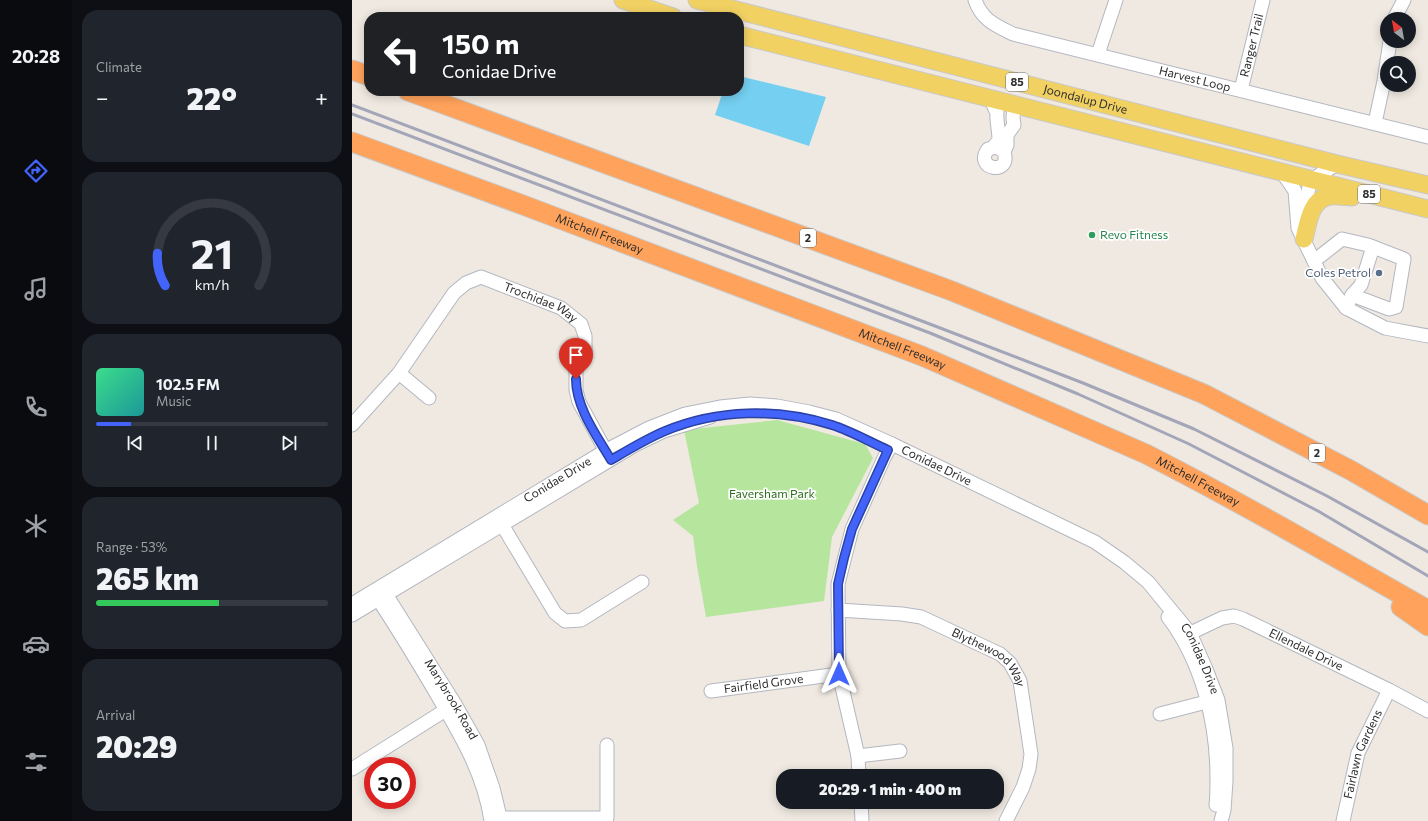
<!DOCTYPE html>
<meta charset="utf-8">
<style>
body{margin:0;font-family:Commissioner,sans-serif;background:#20242c;color:#f1f3f6;height:100vh;display:flex;flex-direction:column;font-size:15px;white-space:nowrap}
*{box-sizing:border-box;margin:0}
p{font-size:13px;color:#9ea1a6}
.icon{flex:none;width:22px;height:22px;fill:none;stroke:currentColor;stroke-width:2;stroke-linecap:round;stroke-linejoin:round}
.map{position:relative;flex:1;overflow:hidden}
.panel{display:flex;flex-direction:column;gap:10px;padding:10px;background:#0d0f14;width:280px}
.panel>*{flex:none}
.hud{position:absolute;left:12px;top:12px;width:380px;height:84px;border-radius:16px;box-shadow:0 2px 10px #0003;background:#202124;color:#fff;overflow:hidden}
.needle{width:26px;rotate:329deg}
.controls{position:absolute;left:1028px;top:12px;display:grid;gap:8px}
.controls a{display:grid;place-items:center;width:36px;height:36px;border-radius:50%;background:#171b24;box-shadow:0 2px 10px #0003;font-size:20px}
.speed{position:absolute;left:12px;top:757px;display:flex;gap:8px;font-size:20px;font-weight:700;text-align:center}
.speed>*{display:grid;place-content:center;width:52px;height:52px;border-radius:50%;background:#171b24;box-shadow:0 2px 10px #0003;line-height:1}
.speed .limit{border:6px solid #d22;background:#fff;color:#111}
.pin{position:absolute;display:grid;place-items:center;width:34px;height:34px;color:#fff;margin:-41px -17px;border-radius:50% 50% 50% 0;rotate:-45deg;box-shadow:0 0 4px #0007}
.pin .icon{rotate:45deg}
.me{position:absolute;width:44px;margin:-22px;rotate:0deg;stroke-linejoin:round;filter:drop-shadow(0 0 3px #0008)}
.turn{display:flex;align-items:center;gap:14px;height:84px;padding:0 12px;font-size:18px}
.turn .icon{width:52px;height:52px;stroke-width:2.5}
.turn b{display:block;font-size:28px;line-height:34px}
.big{font-size:30px;font-weight:800;line-height:1.1}
.panel .widget{flex:1;display:flex;flex-direction:column;justify-content:center;gap:6px;min-width:0;padding:0 14px;border-radius:16px;background:#20242c}
.panel .dial{align-items:center;gap:0}
.dial svg{height:104px;overflow:visible;fill:none;stroke:#363941;stroke-width:7;stroke-linecap:round;text-anchor:middle}
.dial text{fill:#f1f3f6;stroke:none}
.song{display:flex;align-items:center;gap:12px}
.cover{width:48px;height:48px;border-radius:6px;background:linear-gradient(135deg,hsl(150 70% 55%),hsl(180 70% 35%))}
.played{height:4px;border-radius:2px;background:linear-gradient(90deg,#4264fb 15%,#363941 15%)}
.keys{display:flex;justify-content:space-around;direction:ltr}
.heat{display:flex;justify-content:space-between;align-items:center;font-size:22px;direction:ltr}
.charge{height:6px;border-radius:3px;background:linear-gradient(90deg,#34c759 53%,#363941 0)}
.trip{position:absolute;left:424px;top:769px;width:228px;height:40px;border-radius:16px;background:#171b24;box-shadow:0 2px 10px #0003;font-weight:800;line-height:40px;text-align:center}
main{display:flex;flex:1;min-height:0}
.tab-bar{display:flex;flex-direction:column;width:72px;justify-content:space-around;align-items:center;background:#090b0e;color:#9ea1a6}
.tab-bar .icon{width:28px;height:28px}
.tab-bar .selected{color:#4264fb}
.tab-bar b{font-size:18px;color:#f1f3f6}
.map>svg:first-child{display:block}
.green{fill:#b6e59e}
.water{fill:#75cff0}
.lines{fill:none;stroke-linecap:round;stroke-linejoin:round}
.minor-casing{stroke:#b4b7c1;stroke-width:15}
.major-casing{stroke:#c9c9c9;stroke-width:19}
.highway-casing{stroke:#c9c9c9;stroke-width:21}
.minor{stroke:#fff;stroke-width:13}
.major{stroke:#f2d163;stroke-width:17}
.highway{stroke:#ffa35c;stroke-width:19}
.rail{stroke:#a3a6b8;stroke-width:3}
.route-casing{stroke:#2b41a3;stroke-width:10}
.route{stroke:#4264fb;stroke-width:7}
.leisure-dot{fill:#2e9e5b;stroke:#fff;stroke-width:1.5}
.service-dot{fill:#5c6f8a;stroke:#fff;stroke-width:1.5}
.labels{text-anchor:middle;stroke-width:3.5;stroke-linejoin:round;paint-order:stroke}
.shield{fill:#fff;stroke:#6d6d6d;stroke-width:1}
.shield-label{font-size:11px;font-weight:bold;fill:#2e2e2e}
.street-label{font-size:12px;fill:#2e2e2e;stroke:#fff}
.leisure-label{font-size:12px;fill:#27864d;stroke:#fff;text-anchor:start}
.service-label{font-size:12px;fill:#4e5e75;stroke:#fff;text-anchor:end}
.park-label{font-size:12px;fill:#2c6e1b;stroke:#fff}
</style>
<main>
<nav class="tab-bar">
<b>20:28</b>
<svg class="icon selected" aria-label="directions" viewBox="0 0 24 24"><path d="M12 3l9 9-9 9-9-9zM9 14v-3h6M13 9l2 2-2 2"/></svg>
<svg class="icon" aria-label="music" viewBox="0 0 24 24"><path d="M9 18V5l10-2v13"/><circle cx="6" cy="18" r="3"/><circle cx="16" cy="16" r="3"/></svg>
<svg class="icon" aria-label="phone" viewBox="0 0 24 24"><path d="M5 4h4l2 5-3 2q2 4 5 5l2-3 5 2v4C11 20 4 13 5 4z"/></svg>
<svg class="icon" aria-label="climate" viewBox="0 0 24 24"><path d="M12 3v18M4 7l16 10M4 17L20 7"/></svg>
<svg class="icon" aria-label="car" viewBox="0 0 24 24"><path d="M5 17H2v-5l4-1 3-4h7l3 4 3 1v5h-3M9 17h6M6 11h13"/><circle cx="7" cy="17" r="2"/><circle cx="17" cy="17" r="2"/></svg>
<svg class="icon" aria-label="filters" viewBox="0 0 24 24"><path d="M4 7h16M4 17h16"/><circle cx="9" cy="7" r="2"/><circle cx="15" cy="17" r="2"/></svg>
</nav>
<section class="panel">
<div class="widget"><p>Climate</p>
<div class="heat"><a>−</a><b class="big">22°</b><a>+</a></div>
</div>
<div class="widget dial"><svg viewBox="0 0 100 80">
<path d="M14 69A42 42 0 1 1 86 69"/>
<path d="M14 69A42 42 0 0 1 8 44" stroke="#4264fb"/>
<text x="50" y="56" font-size="32" font-weight="700">21</text>
<text x="50" y="72" font-size="11">km/h</text>
</svg></div>
<div class="widget">
<div class="song"><i class="cover"></i><div><b>102.5 FM</b><p>Music</p></div></div>
<div class="played"></div>
<div class="keys"><svg class="icon" aria-label="previous" viewBox="0 0 24 24"><path d="M18 5L8 12l10 7zM5 5v14"/></svg><svg class="icon" aria-label="pause" viewBox="0 0 24 24"><path d="M8 5v14M16 5v14"/></svg><svg class="icon" aria-label="next" viewBox="0 0 24 24"><path d="M6 5l10 7-10 7zM19 5v14"/></svg></div>
</div>
<div class="widget"><p>Range · 53%</p><b class="big">265 km</b><div class="charge"></div></div>
<div class="widget"><p>Arrival</p><b class="big">20:29</b></div>
</section>
<div class="map">
<svg width="1076" height="821" viewBox="0 0 1076 821">
<rect width="100%" height="100%" fill="#efe9e1"/>
<path class="green" d="M 425,420 L 513,444 L 521,458 L 480,537 L 472,601 L 354,617 L 345,566 L 341,536 L 321,520 L 347,503 L 332,430 Z"/>
<path class="water" d="M 387,76 L 474,97 L 457,146 L 363,115 L 371,91 L 387,91 Z"/>
<g class="lines">
<g class="minor-casing">
<g id="minor">
<path id="s1" d="M 623,0 C 630,20 643,25 661,34 L 1076,137"/>
<path d="M 1042,19 L 1052,0"/>
<path d="M 746,54 L 764,0"/>
<path id="s2" d="M 889,90 L 911,0"/>
<path d="M 639,99 L 643,109 L 645,111 C 644,121 647,130 647,140 L 642,146"/>
<path d="M 1023,123 L 1032,81 L 1038,41"/>
<path d="M 652,152 L 645,147 L 636,149 C 621,170 660,176 652,152 L 655,145 L 655,135 L 662,125 L 661,118 L 662,105"/>
<path d="M 930,172 L 943,191 L 946,228 L 970,278 L 994,308 L 1033,328 L 1076,336"/>
<path d="M 949,218 L 959,180 L 985,164"/>
<path d="M 962,261 L 990,239 L 1016,245 L 1052,259 L 1044,307 L 1037,309 L 1000,295 L 994,308"/>
<path d="M 1000,295 L 1009,285 L 1021,247"/>
<path d="M 47,373 L 77,398"/>
<path id="s3" d="M 0,425 L 47,373 L 102,293 L 114,283 L 129,277 L 209,308 L 229,324 L 233,336 L 233,351 L 224,368 L 224,390 L 227,402 L 257,457"/>
<path d="M 146,518 L 203,613 L 213,621 L 229,620 L 290,582"/>
<path id="s4" d="M 30,588 L 103,704 L 126,745 L 141,788 L 149,821"/>
<path d="M 22,593 C 44,626 64,659 84,693 C 108,734 132,773 139,821"/>
<path id="s5" d="M 0,604 L 253,451 L 297,428 L 333,414 L 368,407 L 398,404 L 425,406 L 457,412 L 484,419 L 540,444 L 743,542 L 772,562 L 796,582 L 838,633 L 854,669 L 866,700 L 874,748 L 874,781 L 872,810 L 869,821"/>
<path id="s6" d="M 486,610 L 550,614 L 569,617 L 648,654 L 658,663 L 668,681 L 679,754 L 677,769 L 671,787 L 654,821"/>
<path d="M 0,615 L 283,445 L 312,431 L 358,417"/>
<path d="M 816,617 C 850,662 865,722 865,778 C 865,787 865,797 864,805"/>
<path id="s7" d="M 830,637 L 870,618 L 882,616 L 891,619 L 1037,690 L 1076,711"/>
<path id="s8" d="M 359,691 L 487,674"/>
<path d="M 808,714 L 862,700"/>
<path d="M 506,756 L 548,751"/>
<path d="M 0,769 L 100,706"/>
<path d="M 507,776 L 506,756 L 487,674 L 486,584 L 500,529 L 533,456 L 540,444"/>
<path d="M 509,802 L 510,821"/>
<path d="M 140,819 L 149,818 L 255,818 L 255,745"/>
<path id="s9" d="M 991,821 L 1006,753 L 1037,690"/>
</g>
</g>
<g class="major-casing">
<g id="major">
<path d="M 271,0 L 321,17"/>
<path id="s10" d="M 345,0 L 985,164 L 1076,185"/>
<path d="M 387,35 L 1076,209"/>
<path d="M 952,239 C 956,224 958,199 978,196 C 985,195 993,197 1000,197"/>
</g>
</g>
<g class="highway-casing">
<g id="highway">
<path d="M 0,70 L 17,76"/>
<path d="M 56,91 L 600,291 L 852,394 L 1000,471 L 1076,515"/>
<path id="s11" d="M 0,142 L 171,205 L 570,356 L 794,454 C 890,503 983,557 1076,610"/>
<path d="M 1049,607 L 1076,626"/>
</g>
</g>
<use href="#minor" class="minor"/>
<use href="#major" class="major"/>
<use href="#highway" class="highway"/>
<path class="rail" d="M 0,105 L 583,326 L 731,383 L 842,429 L 975,496 L 1076,552
M 0,114 L 578,333 L 726,394 L 837,444 L 966,511 L 1076,576"/>
</g>
<g class="lines">
<g class="route-casing">
<path id="route" d="M 224,379 C 224,408 245,436 259,460 C 276,450 294,439 313,431 C 366,409 425,408 480,425 C 499,431 518,442 536,450 L 500,529 L 492,558 L 486,584 L 487,674"/>
</g>
<use href="#route" class="route"/>
</g>
<circle class="leisure-dot" cx="740" cy="235" r="4"/>
<circle class="service-dot" cx="1027" cy="273" r="4"/>
<g class="labels">
<g class="shield">
<rect x="654" y="73" width="22" height="18" rx="3"/>
<rect x="1006" y="185" width="22" height="18" rx="3"/>
<rect x="448" y="229" width="16" height="18" rx="3"/>
<rect x="957" y="444" width="16" height="18" rx="3"/>
</g>
<g class="shield-label">
<text x="665" y="86">85</text>
<text x="1017" y="198">85</text>
<text x="456" y="242">2</text>
<text x="965" y="457">2</text>
</g>
<g class="street-label">
<text dy="4" stroke="none"><textPath href="#s2" startOffset="46">Ranger Trail</textPath></text>
<text dy="4" stroke="none"><textPath href="#s1" startOffset="240">Harvest Loop</textPath></text>
<text dy="4" stroke="none"><textPath href="#s10" startOffset="401">Joondalup Drive</textPath></text>
<text dy="4" stroke="none"><textPath href="#s11" startOffset="264">Mitchell Freeway</textPath></text>
<text dy="4" stroke="none"><textPath href="#s3" startOffset="264">Trochidae Way</textPath></text>
<text dy="4" stroke="none"><textPath href="#s11" startOffset="588">Mitchell Freeway</textPath></text>
<text dy="4" stroke="none"><textPath href="#s5" startOffset="648">Conidae Drive</textPath></text>
<text dy="4" stroke="none"><textPath href="#s5" startOffset="240">Conidae Drive</textPath></text>
<text dy="4" stroke="none"><textPath href="#s11" startOffset="912">Mitchell Freeway</textPath></text>
<text dy="4" stroke="none"><textPath href="#s7" startOffset="136">Ellendale Drive</textPath></text>
<text dy="4" stroke="none"><textPath href="#s5" startOffset="984">Conidae Drive</textPath></text>
<text dy="4" stroke="none"><textPath href="#s6" startOffset="164">Blythewood Way</textPath></text>
<text dy="4" stroke="none"><textPath href="#s8" startOffset="53">Fairfield Grove</textPath></text>
<text dy="4" stroke="none"><textPath href="#s4" startOffset="131">Marybrook Road</textPath></text>
<text dy="4" stroke="none"><textPath href="#s9" startOffset="70">Fairlawn Gardens</textPath></text>
</g>
<g class="leisure-label">
<text x="748" y="239">Revo Fitness</text>
</g>
<g class="service-label">
<text x="1019" y="277">Coles Petrol</text>
</g>
<g class="park-label">
<text x="420" y="498">Faversham Park</text>
</g>
</g>
</svg>
<div class="controls">
<a><svg class="needle" viewBox="-14 -14 28 28"><path d="M0-13l5 13h-10z" fill="#e53935"/><path d="M0 13l5-13h-10z" fill="#9ea1a6"/></svg></a>
<a><svg class="icon" aria-label="search" viewBox="0 0 24 24"><circle cx="10" cy="10" r="6"/><path d="M15 15l6 6"/></svg></a>
</div>
<div class="speed"><div class="limit">30</div></div>
<div class="pin" style="left:224px;top:379px;background:#d93025"><svg class="icon" aria-label="arrive" viewBox="0 0 24 24"><path d="M6 21V4h12l-3 4 3 4H6"/></svg></div>
<svg class="me" style="left:487px;top:674px" viewBox="-20 -20 40 40"><path d="M0-17L14 15 0 8-14 15z" fill="#4264fb" stroke="#fff" stroke-width="4"/></svg>
<div class="trip">20:29 · 1 min · 400 m</div>
<div class="hud">
<div class="turn"><svg class="icon" aria-label="left" viewBox="0 0 24 24"><path d="M17 20v-9H6M10 6l-5 5 5 5"/></svg><div><b>150 m</b>Conidae Drive</div></div>
</div>
</div>
</main>
